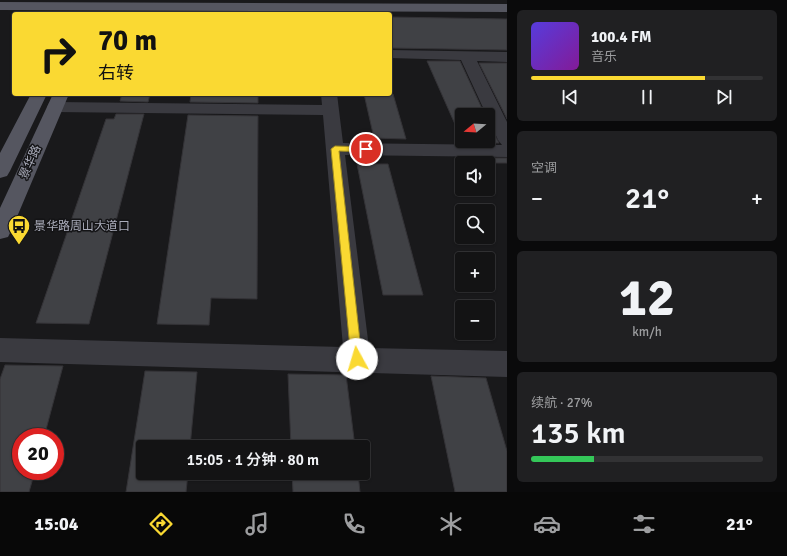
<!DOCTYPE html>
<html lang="zh">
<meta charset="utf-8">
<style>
body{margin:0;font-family:Signika,"Noto Sans SC",sans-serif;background:#202022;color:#f1f3f6;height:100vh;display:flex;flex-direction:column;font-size:15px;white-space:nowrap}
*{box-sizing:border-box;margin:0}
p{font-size:13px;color:#9d9ea0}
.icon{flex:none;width:22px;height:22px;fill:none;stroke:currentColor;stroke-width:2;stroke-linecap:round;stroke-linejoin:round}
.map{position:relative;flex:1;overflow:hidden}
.side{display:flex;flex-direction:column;gap:10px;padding:10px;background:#0a0a0b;width:280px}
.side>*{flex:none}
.banner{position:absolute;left:12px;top:12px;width:380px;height:84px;border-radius:4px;box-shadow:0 1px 3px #0004,0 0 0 1px #323234;background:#fad932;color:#111;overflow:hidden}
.needle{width:26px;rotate:252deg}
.tools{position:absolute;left:455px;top:108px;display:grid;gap:8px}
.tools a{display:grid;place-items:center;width:40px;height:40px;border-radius:4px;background:#131314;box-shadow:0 1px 3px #0004,0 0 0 1px #323234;font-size:20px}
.speed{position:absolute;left:12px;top:428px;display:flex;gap:8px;font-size:20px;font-weight:700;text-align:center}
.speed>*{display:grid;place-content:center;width:52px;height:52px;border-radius:50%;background:#131314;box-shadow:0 1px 3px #0004,0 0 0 1px #323234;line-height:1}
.speed .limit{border:6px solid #d22;background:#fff;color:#111}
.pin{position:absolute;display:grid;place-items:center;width:34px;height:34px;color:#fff;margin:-17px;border:2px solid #fff;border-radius:50%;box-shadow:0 1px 4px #0007}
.me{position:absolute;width:44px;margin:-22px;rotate:354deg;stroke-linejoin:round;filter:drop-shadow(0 0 3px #0008)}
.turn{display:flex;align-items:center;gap:14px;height:84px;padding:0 20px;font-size:18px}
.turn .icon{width:52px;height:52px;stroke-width:2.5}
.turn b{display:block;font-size:28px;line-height:34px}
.big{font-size:30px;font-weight:600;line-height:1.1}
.side .card{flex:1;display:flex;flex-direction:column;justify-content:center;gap:6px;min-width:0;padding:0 14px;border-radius:6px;background:#202022}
.side .dial{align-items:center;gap:0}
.dial b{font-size:52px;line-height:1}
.song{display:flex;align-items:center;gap:12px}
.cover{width:48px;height:48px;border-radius:6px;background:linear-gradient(135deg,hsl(250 70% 55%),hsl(290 70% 35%))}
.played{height:4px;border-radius:2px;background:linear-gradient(90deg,#fad932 75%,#323234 75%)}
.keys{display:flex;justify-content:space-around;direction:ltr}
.heat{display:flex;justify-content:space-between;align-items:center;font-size:22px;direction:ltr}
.charge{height:6px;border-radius:3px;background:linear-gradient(90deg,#34c759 27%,#323234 0)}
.trip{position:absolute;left:136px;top:440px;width:234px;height:40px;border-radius:4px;background:#131314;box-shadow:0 1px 3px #0004,0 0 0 1px #323234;font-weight:600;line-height:40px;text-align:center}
.menu{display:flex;height:64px;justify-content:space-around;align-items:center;background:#080808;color:#9d9ea0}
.menu .icon{width:28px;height:28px}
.menu .on{color:#fad932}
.menu b{font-size:18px;color:#f1f3f6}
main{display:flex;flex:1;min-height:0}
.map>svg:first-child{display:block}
.building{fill:#404145;stroke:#343337}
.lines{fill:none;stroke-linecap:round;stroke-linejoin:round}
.minor{fill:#3a3a40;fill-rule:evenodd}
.major{fill:#555660;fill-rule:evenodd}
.route{fill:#fad932;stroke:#a28d20}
.labels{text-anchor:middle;stroke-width:3;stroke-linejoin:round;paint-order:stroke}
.street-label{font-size:12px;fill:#abadbb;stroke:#141416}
.poi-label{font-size:12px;fill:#abadbb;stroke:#141416;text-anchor:start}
</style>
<main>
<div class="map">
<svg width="507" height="492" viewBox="0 0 507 492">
<rect width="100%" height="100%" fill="#19191b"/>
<path class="building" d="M 390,17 L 507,19 L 507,50 L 390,48 Z
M 427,61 L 460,61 L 485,115 L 462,115 L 462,140 Z
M 479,63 L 507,63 L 507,119 Z
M 122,94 L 150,94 L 148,102 L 120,101 Z
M 191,94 L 258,94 L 258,103 L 190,102 Z
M 364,94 L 393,94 L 406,139 L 374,138 Z
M 116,114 L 144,114 L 89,324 L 36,323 L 106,119 L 114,119 Z
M 188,115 L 258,116 L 257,299 L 211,298 L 209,325 L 157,324 Z
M 488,122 L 499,143 L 463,143 L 462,141 L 488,141 Z
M 470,158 L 507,158 L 507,163 L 472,163 Z
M 357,164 L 388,164 L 423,295 L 383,295 Z
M 5,365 L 63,366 L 44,437 L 21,437 L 21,471 L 35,471 L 29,492 L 0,492 L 0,379 Z
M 145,371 L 197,372 L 190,447 L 143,447 L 143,473 L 188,473 L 186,492 L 126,492 Z
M 288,374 L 346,375 L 355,447 L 291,447 Z
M 431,376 L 486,378 L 507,451 L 507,492 L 455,492 Z
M 292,473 L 358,473 L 360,492 L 293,492 Z"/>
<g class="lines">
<path class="minor" d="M 390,50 L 507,52 L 507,62 L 477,61 L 507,122 L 507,157 L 345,155 L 369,348 L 507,351 L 507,377 L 0,362 L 0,338 L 343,347 L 323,115 L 55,112 L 49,111 L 47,107 L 49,103 L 55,102 L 322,105 L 321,94 L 337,94 L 343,143 L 502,145 L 498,140 L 461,60 L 390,58 Z"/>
<path class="major" d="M 0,2 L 507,4 L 507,12 L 0,10 Z
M 31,94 L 47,94 L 10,171 L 7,176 L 0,178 L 0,153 Z
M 53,94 L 69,94 L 11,231 L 8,237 L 0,239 L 0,208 Z"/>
</g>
<path class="route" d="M 335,146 L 366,147 L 370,149 L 366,152 L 339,151 L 362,359 L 360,363 L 357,364 L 353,363 L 351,359 L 331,149 Z"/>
<defs>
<g id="bus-pin" transform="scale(1.15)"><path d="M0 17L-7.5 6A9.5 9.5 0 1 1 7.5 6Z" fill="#fad932" stroke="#141416"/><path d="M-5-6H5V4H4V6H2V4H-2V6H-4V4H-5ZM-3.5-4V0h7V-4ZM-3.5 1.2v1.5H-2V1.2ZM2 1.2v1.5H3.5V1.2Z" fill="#111"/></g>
</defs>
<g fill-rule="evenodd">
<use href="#bus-pin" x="19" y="226"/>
</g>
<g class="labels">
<g class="street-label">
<text transform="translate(30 162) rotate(-66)" y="4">景华路</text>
</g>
<g class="poi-label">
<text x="34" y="230">景华路周山大道口</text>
</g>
</g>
</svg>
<div class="tools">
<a><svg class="needle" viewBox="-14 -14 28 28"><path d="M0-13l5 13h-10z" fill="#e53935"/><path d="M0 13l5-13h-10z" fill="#9d9ea0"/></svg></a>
<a><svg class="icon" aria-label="sound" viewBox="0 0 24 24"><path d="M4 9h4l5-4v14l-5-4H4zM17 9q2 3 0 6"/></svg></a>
<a><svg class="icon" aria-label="search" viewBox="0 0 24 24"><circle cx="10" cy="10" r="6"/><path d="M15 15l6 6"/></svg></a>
<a>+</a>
<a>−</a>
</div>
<div class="speed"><div class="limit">20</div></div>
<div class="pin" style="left:366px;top:149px;background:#d93025"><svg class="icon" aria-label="arrive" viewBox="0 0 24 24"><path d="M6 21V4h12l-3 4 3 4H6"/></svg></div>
<svg class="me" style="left:357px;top:359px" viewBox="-20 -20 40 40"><circle r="19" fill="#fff"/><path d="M0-13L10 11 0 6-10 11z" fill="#fad932"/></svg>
<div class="trip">15:05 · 1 分钟 · 80 m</div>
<div class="banner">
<div class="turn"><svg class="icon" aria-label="right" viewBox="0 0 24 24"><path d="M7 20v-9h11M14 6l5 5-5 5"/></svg><div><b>70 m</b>右转</div></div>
</div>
</div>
<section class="side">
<div class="card">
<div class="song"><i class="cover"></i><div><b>100.4 FM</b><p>音乐</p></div></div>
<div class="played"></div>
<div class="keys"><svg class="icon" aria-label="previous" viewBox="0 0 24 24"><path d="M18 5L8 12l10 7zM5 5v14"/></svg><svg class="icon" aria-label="pause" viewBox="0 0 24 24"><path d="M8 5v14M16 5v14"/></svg><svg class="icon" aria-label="next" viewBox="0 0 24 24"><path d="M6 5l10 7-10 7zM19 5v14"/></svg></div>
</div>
<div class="card"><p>空调</p>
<div class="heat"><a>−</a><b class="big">21°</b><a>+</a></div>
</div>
<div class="card dial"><b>12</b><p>km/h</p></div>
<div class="card"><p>续航 · 27%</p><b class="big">135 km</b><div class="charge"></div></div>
</section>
</main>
<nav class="menu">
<b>15:04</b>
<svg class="icon on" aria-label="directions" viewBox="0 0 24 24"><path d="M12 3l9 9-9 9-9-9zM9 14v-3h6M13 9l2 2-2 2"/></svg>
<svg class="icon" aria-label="music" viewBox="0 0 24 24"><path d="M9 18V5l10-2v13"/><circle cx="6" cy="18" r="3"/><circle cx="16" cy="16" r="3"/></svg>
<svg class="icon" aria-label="phone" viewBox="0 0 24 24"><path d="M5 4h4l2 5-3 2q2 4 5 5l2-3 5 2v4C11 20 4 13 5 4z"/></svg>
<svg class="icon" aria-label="climate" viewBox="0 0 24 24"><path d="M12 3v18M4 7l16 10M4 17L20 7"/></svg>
<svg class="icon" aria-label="car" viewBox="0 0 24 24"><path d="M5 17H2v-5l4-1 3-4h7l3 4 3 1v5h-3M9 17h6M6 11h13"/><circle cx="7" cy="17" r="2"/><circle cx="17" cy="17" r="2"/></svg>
<svg class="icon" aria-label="filters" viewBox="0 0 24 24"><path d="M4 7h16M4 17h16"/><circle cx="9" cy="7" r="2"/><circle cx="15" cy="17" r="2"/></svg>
<b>21°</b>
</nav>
